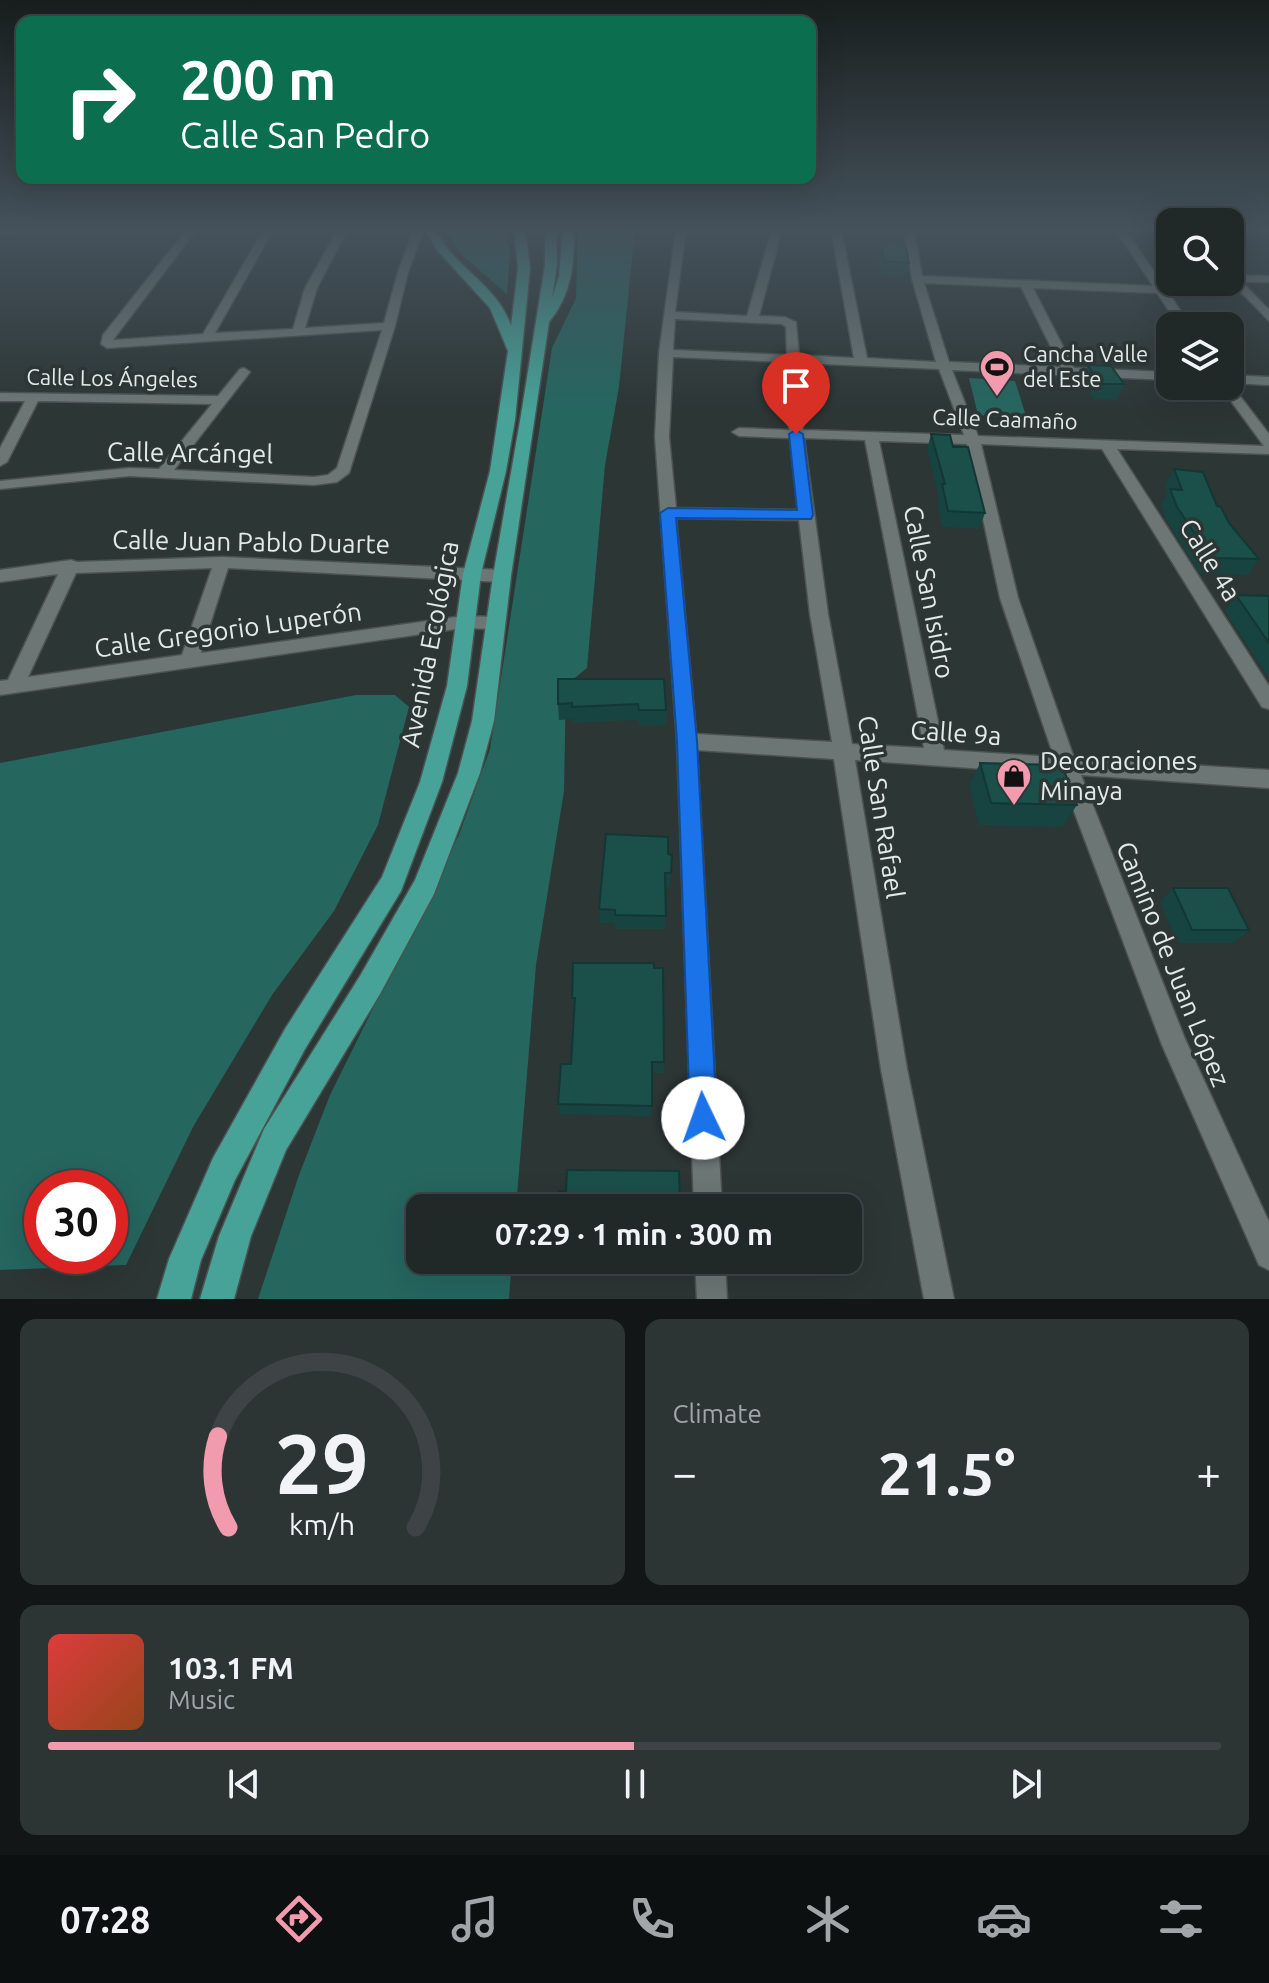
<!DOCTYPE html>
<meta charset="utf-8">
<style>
body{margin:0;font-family:Ubuntu,sans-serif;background:#2d3434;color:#f1f3f6;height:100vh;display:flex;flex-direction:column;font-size:30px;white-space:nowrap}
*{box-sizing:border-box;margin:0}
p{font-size:26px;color:#a2a6a8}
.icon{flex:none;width:44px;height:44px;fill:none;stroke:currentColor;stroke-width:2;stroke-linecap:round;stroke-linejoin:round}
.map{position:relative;height:1299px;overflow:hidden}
.drawer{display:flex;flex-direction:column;gap:20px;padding:20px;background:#121616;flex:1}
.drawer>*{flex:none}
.top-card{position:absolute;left:16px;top:16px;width:800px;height:168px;border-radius:16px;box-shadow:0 8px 32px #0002,0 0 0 2px #3e4445;background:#0b6e4f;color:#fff;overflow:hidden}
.tools{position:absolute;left:1156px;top:208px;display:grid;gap:16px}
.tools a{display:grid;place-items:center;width:88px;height:88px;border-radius:16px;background:#212828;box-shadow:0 8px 32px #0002,0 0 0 2px #3e4445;font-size:40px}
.speed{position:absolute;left:24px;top:1170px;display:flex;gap:16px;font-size:40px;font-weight:700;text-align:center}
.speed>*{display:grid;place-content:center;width:104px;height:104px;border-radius:50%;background:#212828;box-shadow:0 8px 32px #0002,0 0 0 2px #3e4445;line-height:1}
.speed .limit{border:12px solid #d22;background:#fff;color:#111}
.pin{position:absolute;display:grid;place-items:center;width:68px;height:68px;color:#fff;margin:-82px -34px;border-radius:50% 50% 50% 0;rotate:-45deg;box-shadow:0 0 8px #0007}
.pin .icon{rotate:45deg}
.me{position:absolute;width:88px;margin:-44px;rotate:357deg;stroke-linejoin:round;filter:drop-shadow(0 0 6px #0008)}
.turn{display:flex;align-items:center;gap:28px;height:168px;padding:0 32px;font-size:36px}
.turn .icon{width:104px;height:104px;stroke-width:2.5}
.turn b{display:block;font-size:56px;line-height:68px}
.big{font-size:60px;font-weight:700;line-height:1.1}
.drawer .widget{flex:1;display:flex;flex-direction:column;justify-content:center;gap:12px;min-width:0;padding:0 28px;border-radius:16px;background:#2d3434}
.drawer .dial{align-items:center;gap:0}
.dial svg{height:208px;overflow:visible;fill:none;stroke:#3e4445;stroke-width:7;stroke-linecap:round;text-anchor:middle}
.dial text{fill:#f1f3f6;stroke:none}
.song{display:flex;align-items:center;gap:24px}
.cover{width:96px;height:96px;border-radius:12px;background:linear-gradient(135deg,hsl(0 70% 55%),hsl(20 70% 35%))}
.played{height:8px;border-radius:4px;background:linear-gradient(90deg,#f29aae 50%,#3e4445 50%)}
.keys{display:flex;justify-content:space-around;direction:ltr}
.heat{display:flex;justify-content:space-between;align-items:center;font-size:44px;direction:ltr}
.drawer .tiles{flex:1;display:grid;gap:20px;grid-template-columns:1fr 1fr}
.widget:last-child{grid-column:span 2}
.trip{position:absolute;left:406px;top:1194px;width:456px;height:80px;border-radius:16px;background:#212828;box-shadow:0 8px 32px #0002,0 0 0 2px #3e4445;font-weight:700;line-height:80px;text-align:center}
.tab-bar{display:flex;height:128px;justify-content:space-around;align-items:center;background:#0d1010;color:#a2a6a8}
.tab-bar .icon{width:56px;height:56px}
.tab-bar .active{color:#f29aae}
.tab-bar b{font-size:36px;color:#f1f3f6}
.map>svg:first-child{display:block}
.green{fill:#25665f;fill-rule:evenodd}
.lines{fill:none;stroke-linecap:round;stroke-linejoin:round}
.minor-casing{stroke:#4a5351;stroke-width:3}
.primary-casing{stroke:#4a5351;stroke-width:3}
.minor{fill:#6c7775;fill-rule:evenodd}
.primary{fill:#47a298;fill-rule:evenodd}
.wall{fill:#174440}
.building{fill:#1b4f4a;stroke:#133734;stroke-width:2}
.route{fill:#1a73e8;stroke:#114b97;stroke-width:2}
.labels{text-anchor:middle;stroke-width:7;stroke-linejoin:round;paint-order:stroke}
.far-poi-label{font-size:22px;fill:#e3e9e8;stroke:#2c3635;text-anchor:start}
.far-street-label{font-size:22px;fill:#e3e9e8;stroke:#2c3635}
.street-label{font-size:26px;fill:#e3e9e8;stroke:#2c3635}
.poi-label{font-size:26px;fill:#e3e9e8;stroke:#2c3635;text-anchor:start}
</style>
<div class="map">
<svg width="1269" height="1299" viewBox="0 0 1269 1299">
<rect width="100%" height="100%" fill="#2c3635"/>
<path class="green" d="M 444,229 L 503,229 L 510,251 L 507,294 L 463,256 Z
M 578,229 L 635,229 L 619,387 L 605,465 L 587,668 L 566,685 L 564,791 L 536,965 L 516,1208 L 420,1208 L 420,1260 L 512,1260 L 509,1299 L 258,1299 L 299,1175 L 330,1095 L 459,835 L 490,749 L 552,348 L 576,298 Z
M 969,378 L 1015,381 L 1027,419 L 978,415 Z
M 356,695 L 395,695 L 409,707 L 378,825 L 334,911 L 272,995 L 193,1127 L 126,1265 L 0,1270 L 0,763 ZM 42,1188 L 110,1188 L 110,1256 L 42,1256 Z"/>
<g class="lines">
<g class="minor-casing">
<path id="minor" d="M 0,229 L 95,229 L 90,232 L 0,234 Z
M 187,229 L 197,229 L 113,340 L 203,334 L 264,229 L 274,229 L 215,333 L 293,329 L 305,288 L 338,229 L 348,229 L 317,288 L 305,328 L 384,323 L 398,272 L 414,229 L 424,229 L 408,272 L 395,326 L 349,473 L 337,482 L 314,485 L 129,476 L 0,489 L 0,481 L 129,468 L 159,469 L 212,404 L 38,401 L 7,462 L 0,466 L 0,448 L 25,401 L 0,401 L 0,393 L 218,396 L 240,369 L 244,368 L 250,372 L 174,470 L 314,477 L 328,475 L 337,468 L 382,330 L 107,348 L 101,344 L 103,335 Z
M 676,229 L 686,229 L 675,312 L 747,316 L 772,229 L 782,229 L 759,316 L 785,317 L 796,322 L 799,355 L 854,358 L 831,229 L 841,229 L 867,358 L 936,362 L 912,279 L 904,229 L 914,229 L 922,276 L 1153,286 L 1115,229 L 1125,229 L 1191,326 L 1179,326 L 1157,293 L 1033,288 L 1074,368 L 1170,372 L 1170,380 L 952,370 L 978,436 L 1264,446 L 1220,386 L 1230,386 L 1230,383 L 1269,434 L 1269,454 L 1117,449 L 1269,686 L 1269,709 L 1262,707 L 1102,449 L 981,444 L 1018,598 L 1074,758 L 1269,770 L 1269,788 L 1081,775 L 1185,1039 L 1269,1222 L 1269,1270 L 1259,1265 L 1162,1045 L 1060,774 L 855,760 L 907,1069 L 954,1299 L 924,1299 L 881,1069 L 834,759 L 697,750 L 722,1208 L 694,1208 L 677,741 L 655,437 L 659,353 ZM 924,283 L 1021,287 L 1061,367 L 949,362 ZM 675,319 L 782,324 L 786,327 L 787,355 L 673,350 ZM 673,357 L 787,362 L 789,430 L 739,428 L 732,432 L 739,436 L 790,438 L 798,510 L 676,508 L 669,437 ZM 800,363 L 939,369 L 964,435 L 803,430 ZM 804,438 L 865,440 L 924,748 L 852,744 L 828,614 ZM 879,441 L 967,444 L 1000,598 L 1054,757 L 944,750 ZM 676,518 L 799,520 L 810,614 L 832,742 L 696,734 Z
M 1230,275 L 1269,276 L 1269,282 L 1242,282 L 1269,310 L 1269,321 L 1230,281 Z
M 1230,375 L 1269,377 L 1269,385 L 1230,383 Z
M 222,557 L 502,570 L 510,576 L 502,582 L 228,568 L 201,653 L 463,616 L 496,617 L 505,623 L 496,629 L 463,628 L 0,695 L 0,681 L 8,680 L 58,574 L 0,582 L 0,570 L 71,560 L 77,562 ZM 212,568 L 182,655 L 28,677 L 76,573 Z
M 695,1260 L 725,1260 L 727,1299 L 697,1299 Z"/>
</g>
<g class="primary-casing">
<path id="primary" d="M 425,229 L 435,229 C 453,267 498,285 511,326 L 518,268 L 514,229 L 525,229 L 530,268 L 515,420 L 506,471 L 481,574 L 467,686 L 442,782 L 401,891 L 305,1049 L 235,1180 L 201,1260 L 191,1299 L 157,1299 L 169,1259 L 213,1158 L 285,1029 L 382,877 L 420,782 L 447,686 L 463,574 L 490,471 L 508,351 L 490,308 L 437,250 Z
M 545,229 L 556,229 L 557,265 L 552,298 L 559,276 L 563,229 L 574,229 C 574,264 572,294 549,322 L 511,576 L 494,721 L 480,773 L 434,894 L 380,994 L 286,1150 L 251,1236 L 234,1299 L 200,1299 L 219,1236 L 264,1129 L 360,976 L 415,880 L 458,773 L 472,721 L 493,576 L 521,415 L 545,265 Z"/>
</g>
<use href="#minor" class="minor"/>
<use href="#primary" class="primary"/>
</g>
<path class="wall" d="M 880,242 L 909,263 L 906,277 L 881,275 L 878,256 Z
M 1088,365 L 1124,384 L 1117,400 L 1093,399 L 1082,381 Z
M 931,434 L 953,447 L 985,513 L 979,529 L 942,527 L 937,500 L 939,496 L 927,450 Z
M 1174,469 L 1217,506 L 1259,559 L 1248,575 L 1201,574 L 1168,523 L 1161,505 L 1168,492 L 1165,485 Z
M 1236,595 L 1269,596 L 1269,678 L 1225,611 Z
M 558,679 L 666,710 L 666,725 L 639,726 L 638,720 L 573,723 L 573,719 L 559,720 L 558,704 Z
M 980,763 L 1077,805 L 1062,827 L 979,825 L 969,786 Z
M 668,854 L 671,873 L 670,888 L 665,887 L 665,929 L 615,929 L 615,923 L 600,923 L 599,909 Z
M 1173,888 L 1249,930 L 1233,943 L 1178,943 L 1160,902 Z
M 573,963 L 664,1062 L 664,1073 L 652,1073 L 651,1116 L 560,1114 L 558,1104 L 571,1064 L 574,1010 L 572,998 Z"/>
<path class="building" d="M 880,242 L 905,244 L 909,263 L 884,261 Z
M 1088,365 L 1111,366 L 1124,384 L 1100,384 Z
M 931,434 L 950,435 L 953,447 L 968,447 L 985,513 L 948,511 L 942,484 L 945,484 Z
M 1174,469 L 1203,472 L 1217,506 L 1221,507 L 1229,523 L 1259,559 L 1211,558 L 1177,507 L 1170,489 L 1182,490 Z
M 1236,595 L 1269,596 L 1269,643 Z
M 558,679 L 664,679 L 666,710 L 639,710 L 638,704 L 572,707 L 572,703 L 558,704 Z
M 980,763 L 1062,765 L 1077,805 L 991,803 Z
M 606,834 L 668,837 L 668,854 L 672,855 L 671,873 L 665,873 L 666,916 L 615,915 L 615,910 L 599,909 Z
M 1173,888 L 1228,888 L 1249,930 L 1192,930 Z
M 573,963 L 654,963 L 654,968 L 663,968 L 664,1062 L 652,1062 L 652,1106 L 558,1104 L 561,1064 L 571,1064 L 575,998 L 572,998 Z
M 567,1170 L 679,1171 L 680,1208 L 558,1208 L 559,1191 L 566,1191 Z"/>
<linearGradient id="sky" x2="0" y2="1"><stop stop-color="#181e1d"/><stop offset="0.56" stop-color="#45525c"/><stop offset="1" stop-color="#45525c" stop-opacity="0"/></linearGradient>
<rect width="1269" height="410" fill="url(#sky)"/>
<path class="route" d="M 796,430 L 803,434 L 813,515 L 811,519 L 676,518 L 697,741 L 717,1118 L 713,1127 L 703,1131 L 694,1127 L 690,1118 L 677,741 L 660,513 L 668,508 L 797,510 L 789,434 Z"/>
<defs>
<g id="stadium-pin" transform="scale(1.8)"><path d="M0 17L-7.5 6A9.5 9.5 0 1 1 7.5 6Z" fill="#f29aae" stroke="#2c3635"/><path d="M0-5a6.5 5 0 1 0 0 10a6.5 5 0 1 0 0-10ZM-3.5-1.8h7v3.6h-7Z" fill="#111"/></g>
<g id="shop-pin" transform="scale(1.8)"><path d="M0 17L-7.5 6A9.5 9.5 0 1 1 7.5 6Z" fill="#f29aae" stroke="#2c3635"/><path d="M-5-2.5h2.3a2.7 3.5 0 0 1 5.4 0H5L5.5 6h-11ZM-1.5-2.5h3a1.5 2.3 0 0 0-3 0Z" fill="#111"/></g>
</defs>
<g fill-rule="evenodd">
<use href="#stadium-pin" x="997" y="367"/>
<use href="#shop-pin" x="1014" y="776"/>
</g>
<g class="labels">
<g class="far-poi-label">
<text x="1023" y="362">Cancha Valle<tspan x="1023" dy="25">del Este</tspan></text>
</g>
<g class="far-street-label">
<text transform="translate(112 378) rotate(1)" y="8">Calle Los Ángeles</text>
<text transform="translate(1005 419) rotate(2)" y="8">Calle Caamaño</text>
</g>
<g class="street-label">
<text transform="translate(190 453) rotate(1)" y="9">Calle Arcángel</text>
<text transform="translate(251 542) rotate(1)" y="9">Calle Juan Pablo Duarte</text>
<text transform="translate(1210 560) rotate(58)" y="9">Calle 4a</text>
<text transform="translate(929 592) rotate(79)" y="9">Calle San Isidro</text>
<text transform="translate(228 630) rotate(-8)" y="9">Calle Gregorio Luperón</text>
<text transform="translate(430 644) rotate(-79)" y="9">Avenida Ecológica</text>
<text transform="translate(956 733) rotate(4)" y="9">Calle 9a</text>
<text transform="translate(881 807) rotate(81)" y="9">Calle San Rafael</text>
<text transform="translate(1173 964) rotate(68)" y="9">Camino de Juan López</text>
</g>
<g class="poi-label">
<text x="1040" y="770">Decoraciones<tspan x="1040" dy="30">Minaya</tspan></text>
</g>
</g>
</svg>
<div class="tools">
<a><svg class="icon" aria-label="search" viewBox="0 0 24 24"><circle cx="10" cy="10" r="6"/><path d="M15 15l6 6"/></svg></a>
<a><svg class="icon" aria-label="layers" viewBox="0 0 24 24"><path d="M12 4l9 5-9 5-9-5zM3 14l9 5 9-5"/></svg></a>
</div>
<div class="speed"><div class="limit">30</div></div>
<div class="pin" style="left:796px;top:434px;background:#d93025"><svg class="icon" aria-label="arrive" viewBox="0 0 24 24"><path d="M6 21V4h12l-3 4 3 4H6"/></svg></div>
<svg class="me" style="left:703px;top:1118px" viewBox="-20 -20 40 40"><circle r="19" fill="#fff"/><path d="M0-13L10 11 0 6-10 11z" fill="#1a73e8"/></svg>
<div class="trip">07:29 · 1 min · 300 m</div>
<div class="top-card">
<div class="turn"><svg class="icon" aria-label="right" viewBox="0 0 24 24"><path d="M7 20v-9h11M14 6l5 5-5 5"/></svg><div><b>200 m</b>Calle San Pedro</div></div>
</div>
</div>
<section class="drawer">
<div class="tiles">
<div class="widget dial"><svg viewBox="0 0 100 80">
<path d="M14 69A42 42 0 1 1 86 69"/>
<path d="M14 69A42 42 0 0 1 10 34" stroke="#f29aae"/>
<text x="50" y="56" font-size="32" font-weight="700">29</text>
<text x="50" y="72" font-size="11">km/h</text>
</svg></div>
<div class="widget"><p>Climate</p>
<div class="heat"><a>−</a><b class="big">21.5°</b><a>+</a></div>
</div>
<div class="widget">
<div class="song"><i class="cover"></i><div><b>103.1 FM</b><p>Music</p></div></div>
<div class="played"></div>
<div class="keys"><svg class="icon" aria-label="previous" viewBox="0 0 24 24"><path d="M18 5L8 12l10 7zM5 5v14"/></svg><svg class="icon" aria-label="pause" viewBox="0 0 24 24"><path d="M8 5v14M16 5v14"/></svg><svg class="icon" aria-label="next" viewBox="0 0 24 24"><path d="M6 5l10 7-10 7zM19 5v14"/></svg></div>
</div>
</div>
</section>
<nav class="tab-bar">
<b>07:28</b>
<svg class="icon active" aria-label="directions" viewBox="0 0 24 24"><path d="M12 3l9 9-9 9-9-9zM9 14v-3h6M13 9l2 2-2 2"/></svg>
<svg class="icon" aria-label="music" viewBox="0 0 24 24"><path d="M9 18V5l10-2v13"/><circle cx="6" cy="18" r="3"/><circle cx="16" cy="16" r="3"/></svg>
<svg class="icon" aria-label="phone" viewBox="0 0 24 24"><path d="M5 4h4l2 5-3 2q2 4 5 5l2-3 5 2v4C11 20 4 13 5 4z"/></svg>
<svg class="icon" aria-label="climate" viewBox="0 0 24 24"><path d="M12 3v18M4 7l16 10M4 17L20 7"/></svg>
<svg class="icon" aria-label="car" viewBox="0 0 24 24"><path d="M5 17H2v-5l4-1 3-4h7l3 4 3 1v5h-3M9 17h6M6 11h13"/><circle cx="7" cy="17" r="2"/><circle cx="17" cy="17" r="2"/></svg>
<svg class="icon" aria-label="filters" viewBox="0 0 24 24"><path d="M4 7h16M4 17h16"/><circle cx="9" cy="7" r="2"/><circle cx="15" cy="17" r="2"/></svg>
</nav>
